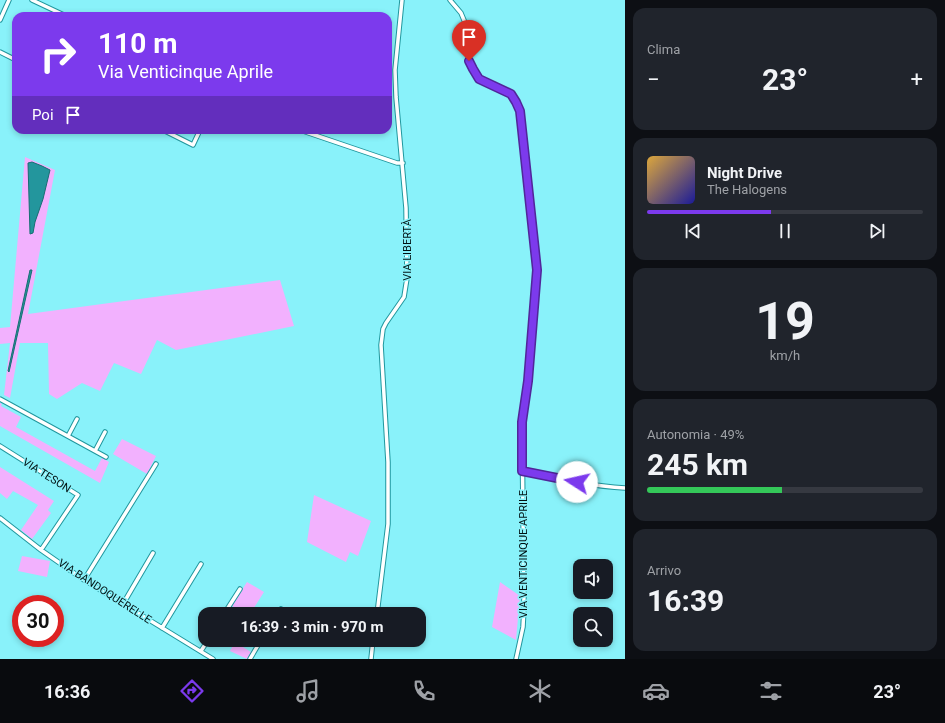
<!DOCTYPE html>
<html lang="it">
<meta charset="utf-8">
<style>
body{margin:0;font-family:Roboto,sans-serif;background:#20242c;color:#f1f3f6;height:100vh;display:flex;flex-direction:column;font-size:15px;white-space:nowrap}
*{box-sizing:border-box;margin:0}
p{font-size:13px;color:#9ea1a6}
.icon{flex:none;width:22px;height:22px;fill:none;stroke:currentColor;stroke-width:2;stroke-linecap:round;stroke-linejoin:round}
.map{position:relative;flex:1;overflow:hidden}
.panel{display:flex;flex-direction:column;gap:8px;padding:8px;background:#0d0f14;width:320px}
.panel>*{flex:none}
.guide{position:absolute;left:12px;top:12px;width:380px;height:122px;border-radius:12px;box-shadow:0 2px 6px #0003;background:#7c3aed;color:#fff;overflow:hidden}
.buttons{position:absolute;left:573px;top:559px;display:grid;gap:8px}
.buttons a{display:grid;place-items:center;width:40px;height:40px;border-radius:8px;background:#171b24;box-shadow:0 2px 6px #0003;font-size:20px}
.speed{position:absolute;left:12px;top:595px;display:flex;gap:8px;font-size:20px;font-weight:700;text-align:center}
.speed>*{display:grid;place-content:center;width:52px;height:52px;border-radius:50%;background:#171b24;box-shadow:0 2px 6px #0003;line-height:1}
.speed .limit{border:6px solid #d22;background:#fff;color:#111}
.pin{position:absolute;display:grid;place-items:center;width:34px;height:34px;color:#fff;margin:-41px -17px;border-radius:50% 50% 50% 0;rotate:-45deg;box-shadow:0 0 4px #0007}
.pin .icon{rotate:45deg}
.me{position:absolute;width:44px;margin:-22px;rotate:280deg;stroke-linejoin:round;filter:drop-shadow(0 0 3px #0008)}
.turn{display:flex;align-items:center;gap:14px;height:84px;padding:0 20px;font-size:18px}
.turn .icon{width:52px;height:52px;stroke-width:2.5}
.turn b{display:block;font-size:28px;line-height:34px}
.then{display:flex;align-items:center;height:38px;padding:0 20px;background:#0003;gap:8px;font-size:15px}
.big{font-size:30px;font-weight:700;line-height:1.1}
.panel .card{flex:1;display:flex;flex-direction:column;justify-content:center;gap:6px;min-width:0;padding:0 14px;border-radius:12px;background:#20242c}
.panel .dial{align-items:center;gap:0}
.dial b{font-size:52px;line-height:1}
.song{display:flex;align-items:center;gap:12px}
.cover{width:48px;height:48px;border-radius:6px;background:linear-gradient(135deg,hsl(40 70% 55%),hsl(240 70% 35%))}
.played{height:4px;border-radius:2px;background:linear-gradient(90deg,#7c3aed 45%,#363941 45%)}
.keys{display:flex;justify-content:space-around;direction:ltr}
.heat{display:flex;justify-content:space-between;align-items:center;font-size:22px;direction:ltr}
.charge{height:6px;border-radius:3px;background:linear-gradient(90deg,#34c759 49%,#363941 0)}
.trip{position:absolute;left:198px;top:607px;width:228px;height:40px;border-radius:12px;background:#171b24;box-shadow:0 2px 6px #0003;font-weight:700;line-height:40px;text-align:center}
.menu{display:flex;height:64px;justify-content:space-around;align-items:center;background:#090b0e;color:#9ea1a6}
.menu .icon{width:28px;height:28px}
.menu .on{color:#7c3aed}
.menu b{font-size:18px;color:#f1f3f6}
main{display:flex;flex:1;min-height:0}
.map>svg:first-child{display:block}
.green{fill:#f2b1fe}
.water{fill:#23969d;stroke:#186e73}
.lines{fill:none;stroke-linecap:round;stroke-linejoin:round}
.minor-casing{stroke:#20979e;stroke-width:5.5}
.minor{stroke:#fff;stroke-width:3.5}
.route-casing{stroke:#51269a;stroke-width:10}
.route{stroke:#7c3aed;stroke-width:7}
.labels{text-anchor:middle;stroke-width:3;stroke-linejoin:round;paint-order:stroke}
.street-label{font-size:11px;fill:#001112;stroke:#89f2fa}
</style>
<main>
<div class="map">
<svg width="625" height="659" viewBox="0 0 625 659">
<rect width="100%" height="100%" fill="#89f2fa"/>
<path class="green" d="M 25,157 L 55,170 L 28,314 L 280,280 L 294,326 L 176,350 L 157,340 L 141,374 L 114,363 L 100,391 L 82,383 L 57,399 L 49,394 L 48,343 L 20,343 L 10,398 L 4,395 L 10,343 L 0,344 L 0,328 L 10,327 Z
M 0,403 L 2,404 L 1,406 L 21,417 L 16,427 L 95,471 L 102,458 L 109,462 L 100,483 L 0,426 Z
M 122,439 L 156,456 L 147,474 L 113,454 Z
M 0,467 L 54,501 L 48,510 L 51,513 L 32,539 L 21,530 L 38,505 L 13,491 L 7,499 L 0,493 Z
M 314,495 L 371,521 L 358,556 L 350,552 L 346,562 L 307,542 Z
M 22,556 L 50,561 L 47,577 L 18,571 Z
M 247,582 L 264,592 L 250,614 L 247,614 L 232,606 Z
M 500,582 L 520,596 L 516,640 L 492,627 Z
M 235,642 L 251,652 L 247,659 L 230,651 Z"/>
<path class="water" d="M 32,162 L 42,166 L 50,170 L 43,199 L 35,222 L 33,233 L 30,234 L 28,163 Z
M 30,270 L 32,270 L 9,372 L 8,371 Z"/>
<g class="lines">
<g class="minor-casing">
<path id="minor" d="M 32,0 L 66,16
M 450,0 L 461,13 L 466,25 L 469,61 L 473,69 L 479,79 L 490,85 L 511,94 L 516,102 L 520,111 L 537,270 L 527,381 L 522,422 L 524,607 L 523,627 L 516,659
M 0,20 L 9,0
M 0,52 L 16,60
M 163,130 L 193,145 L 200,130
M 300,130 L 397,163 L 403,163
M 0,399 L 106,457
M 68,436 L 77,419
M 0,446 L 78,495 L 41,550
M 95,451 L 105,432
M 522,471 C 556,479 590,486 625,488
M 0,518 L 41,550 L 84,580 L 213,659
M 84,580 L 156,464
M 123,604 L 153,553
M 224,614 L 240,589
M 277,614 L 281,609
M 377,614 L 388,524 L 388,462 L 381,345 L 383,329 L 386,323 L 404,297 L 407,278 L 406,208 L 396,97 L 395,70 L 402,0
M 162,628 L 201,564
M 201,651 L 208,640
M 250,659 L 261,640
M 371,659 L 373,640"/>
</g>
<use href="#minor" class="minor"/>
</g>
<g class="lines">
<g class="route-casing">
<path id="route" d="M 469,61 L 473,69 L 479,79 L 511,94 L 516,102 L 520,111 L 537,270 L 528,381 L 522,422 L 522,471 L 577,482"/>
</g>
<use href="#route" class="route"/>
</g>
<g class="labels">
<g class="street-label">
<text transform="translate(407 250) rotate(-90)" y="4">VIA LIBERTÀ</text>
<text transform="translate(47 475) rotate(32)" y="4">VIA TESON</text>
<text transform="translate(523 554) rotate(-90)" y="4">VIA VENTICINQUE APRILE</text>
<text transform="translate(105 591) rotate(33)" y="4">VIA BANDOQUERELLE</text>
</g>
</g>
</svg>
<div class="buttons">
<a><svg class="icon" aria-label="sound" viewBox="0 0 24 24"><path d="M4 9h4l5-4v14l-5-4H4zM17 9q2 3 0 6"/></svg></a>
<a><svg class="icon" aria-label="search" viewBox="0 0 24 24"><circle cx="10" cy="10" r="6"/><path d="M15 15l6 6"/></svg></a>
</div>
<div class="speed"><div class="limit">30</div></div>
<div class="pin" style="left:469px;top:61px;background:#d93025"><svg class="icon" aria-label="arrive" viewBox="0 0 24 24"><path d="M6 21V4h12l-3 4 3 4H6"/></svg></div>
<svg class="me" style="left:577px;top:482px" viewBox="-20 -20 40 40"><circle r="19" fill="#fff"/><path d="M0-13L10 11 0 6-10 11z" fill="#7c3aed"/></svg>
<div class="trip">16:39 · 3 min · 970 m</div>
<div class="guide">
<div class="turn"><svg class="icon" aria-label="right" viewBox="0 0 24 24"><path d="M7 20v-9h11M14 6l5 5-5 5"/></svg><div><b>110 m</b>Via Venticinque Aprile</div></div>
<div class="then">Poi<svg class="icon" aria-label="arrive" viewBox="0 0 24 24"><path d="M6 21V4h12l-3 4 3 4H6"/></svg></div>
</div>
</div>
<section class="panel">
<div class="card"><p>Clima</p>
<div class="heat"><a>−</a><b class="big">23°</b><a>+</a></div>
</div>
<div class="card">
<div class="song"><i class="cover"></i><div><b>Night Drive</b><p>The Halogens</p></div></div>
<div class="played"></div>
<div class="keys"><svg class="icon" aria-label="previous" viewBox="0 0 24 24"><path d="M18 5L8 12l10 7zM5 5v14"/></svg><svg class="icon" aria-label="pause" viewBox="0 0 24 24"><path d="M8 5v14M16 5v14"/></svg><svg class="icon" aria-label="next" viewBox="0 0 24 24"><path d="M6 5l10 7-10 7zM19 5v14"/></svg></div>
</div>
<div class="card dial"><b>19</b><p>km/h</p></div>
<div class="card"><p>Autonomia · 49%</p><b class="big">245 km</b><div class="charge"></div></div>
<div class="card"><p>Arrivo</p><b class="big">16:39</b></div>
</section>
</main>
<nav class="menu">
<b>16:36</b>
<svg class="icon on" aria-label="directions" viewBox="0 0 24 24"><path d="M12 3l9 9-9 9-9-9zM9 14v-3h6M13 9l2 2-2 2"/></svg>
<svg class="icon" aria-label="music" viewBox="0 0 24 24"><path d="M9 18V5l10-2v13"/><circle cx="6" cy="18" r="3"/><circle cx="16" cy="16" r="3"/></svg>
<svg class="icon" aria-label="phone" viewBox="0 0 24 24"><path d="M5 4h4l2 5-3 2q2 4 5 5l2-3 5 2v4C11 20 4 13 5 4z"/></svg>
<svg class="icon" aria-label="climate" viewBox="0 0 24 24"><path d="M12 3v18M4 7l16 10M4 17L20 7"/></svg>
<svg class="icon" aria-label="car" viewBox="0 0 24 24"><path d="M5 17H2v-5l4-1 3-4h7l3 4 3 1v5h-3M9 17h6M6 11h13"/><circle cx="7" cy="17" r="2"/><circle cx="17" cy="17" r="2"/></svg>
<svg class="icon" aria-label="filters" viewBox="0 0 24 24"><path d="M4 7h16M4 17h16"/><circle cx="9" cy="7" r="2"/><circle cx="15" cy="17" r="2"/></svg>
<b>23°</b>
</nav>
